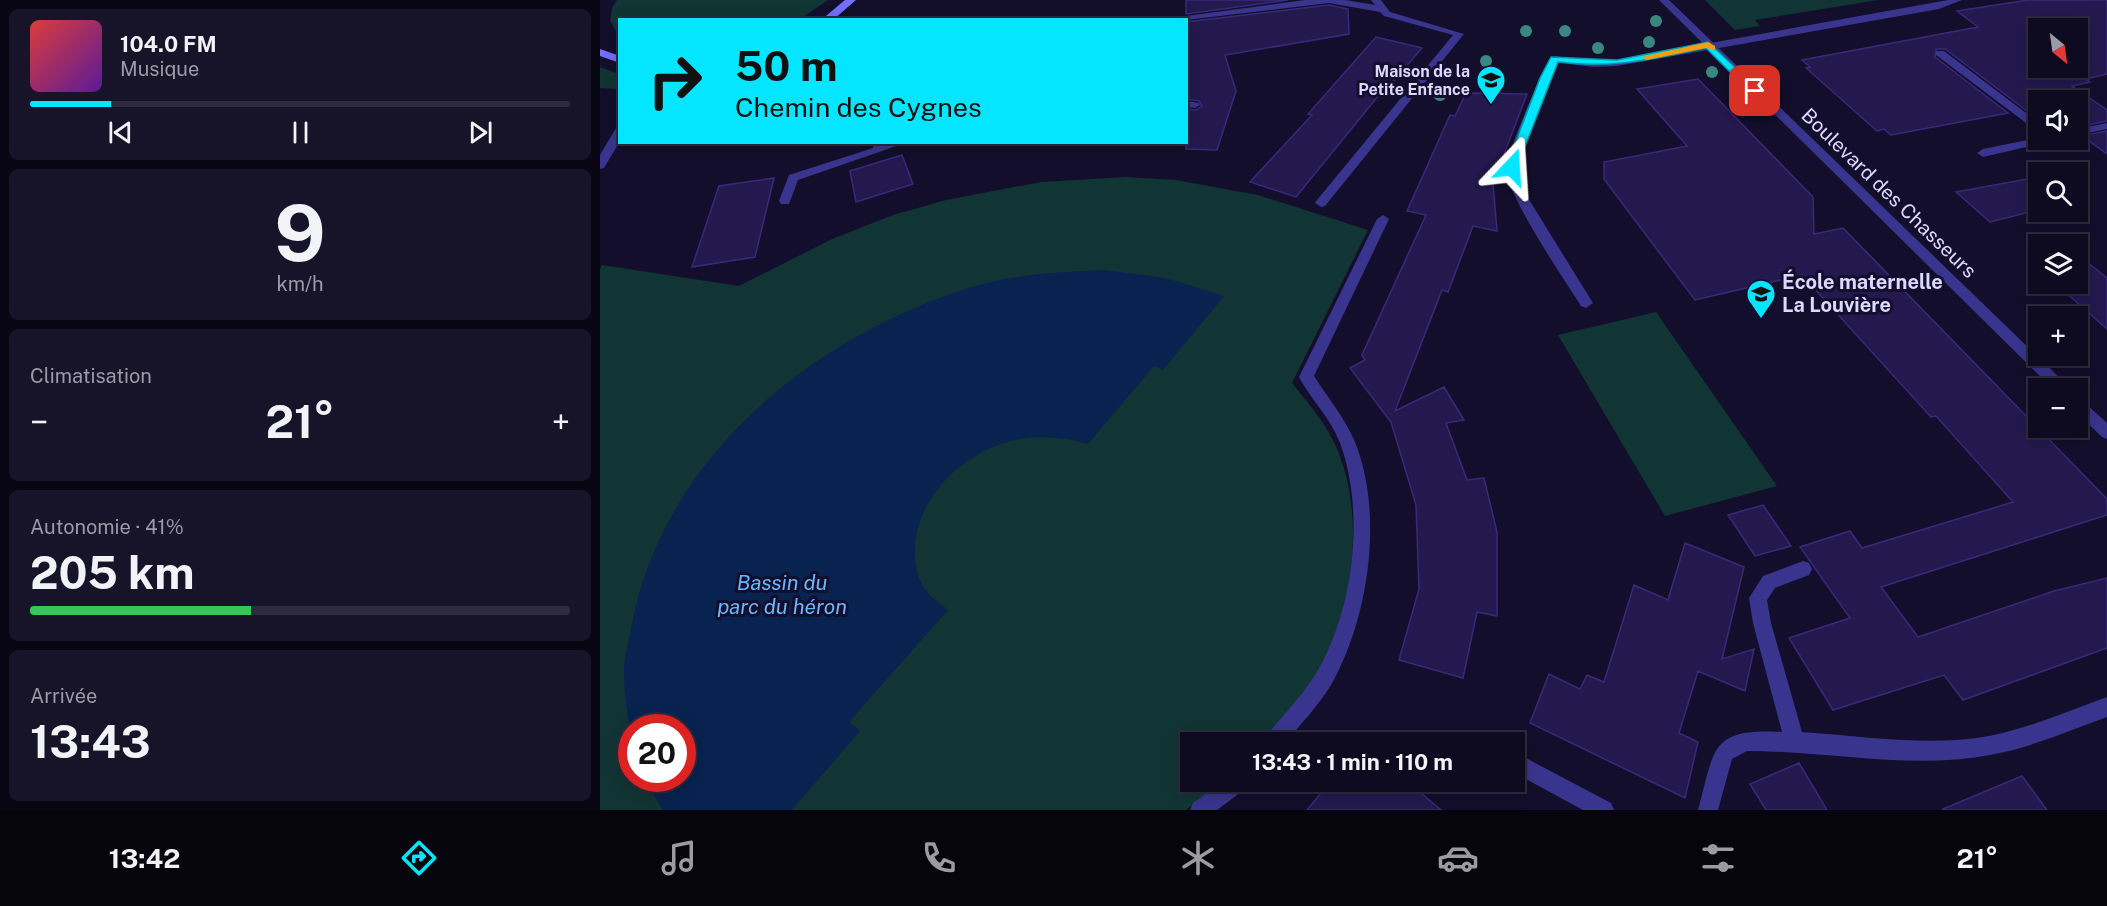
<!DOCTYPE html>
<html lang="fr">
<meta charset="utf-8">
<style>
body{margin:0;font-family:"Public Sans",sans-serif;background:#171329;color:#f1f3f6;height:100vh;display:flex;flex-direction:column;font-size:22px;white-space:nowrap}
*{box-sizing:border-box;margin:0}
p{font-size:20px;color:#9b9aa5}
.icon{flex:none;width:33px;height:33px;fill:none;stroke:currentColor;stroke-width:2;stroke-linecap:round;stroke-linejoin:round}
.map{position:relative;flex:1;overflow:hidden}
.drawer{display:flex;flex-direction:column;gap:9px;padding:9px;background:#080612;width:600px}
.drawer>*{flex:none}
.banner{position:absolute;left:18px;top:18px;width:570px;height:126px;border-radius:0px;box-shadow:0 3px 15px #0003,0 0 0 2px #2e2b3e;background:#04e6ff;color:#111;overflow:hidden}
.needle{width:39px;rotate:151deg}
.controls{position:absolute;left:1428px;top:18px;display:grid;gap:12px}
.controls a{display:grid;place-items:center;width:60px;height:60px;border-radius:0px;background:#0e0a20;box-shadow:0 3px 15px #0003,0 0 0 2px #2e2b3e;font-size:30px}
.speed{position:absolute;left:18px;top:714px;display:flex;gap:12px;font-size:30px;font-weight:700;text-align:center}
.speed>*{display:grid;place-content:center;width:78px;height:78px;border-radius:50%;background:#0e0a20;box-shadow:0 3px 15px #0003,0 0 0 2px #2e2b3e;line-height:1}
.speed .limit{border:9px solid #d22;background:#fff;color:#111}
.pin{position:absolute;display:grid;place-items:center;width:51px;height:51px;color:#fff;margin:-26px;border-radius:12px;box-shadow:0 3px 9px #0006}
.me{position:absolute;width:66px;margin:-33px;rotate:20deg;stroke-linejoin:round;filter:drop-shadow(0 0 4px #0008)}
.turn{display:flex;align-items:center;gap:21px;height:126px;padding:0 18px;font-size:27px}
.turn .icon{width:78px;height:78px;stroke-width:2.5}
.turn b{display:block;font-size:42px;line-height:51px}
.big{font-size:45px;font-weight:700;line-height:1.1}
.drawer .tile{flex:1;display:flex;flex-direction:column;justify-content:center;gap:9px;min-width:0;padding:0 21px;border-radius:9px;background:#171329}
.drawer .dial{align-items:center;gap:0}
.dial b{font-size:78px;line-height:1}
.song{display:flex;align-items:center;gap:18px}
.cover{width:72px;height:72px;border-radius:9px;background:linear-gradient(135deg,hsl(0 70% 55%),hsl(270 70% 35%))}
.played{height:6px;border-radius:3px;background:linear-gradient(90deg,#04e6ff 15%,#2e2b3e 15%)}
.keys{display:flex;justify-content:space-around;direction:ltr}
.heat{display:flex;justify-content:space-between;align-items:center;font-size:33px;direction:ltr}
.charge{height:9px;border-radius:4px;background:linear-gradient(90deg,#34c759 41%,#2e2b3e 0)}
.trip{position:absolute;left:580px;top:732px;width:345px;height:60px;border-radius:0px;background:#0e0a20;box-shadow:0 3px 15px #0003,0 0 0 2px #2e2b3e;font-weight:700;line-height:60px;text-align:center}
.tab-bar{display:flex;height:96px;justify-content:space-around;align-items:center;background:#06040d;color:#9b9aa5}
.tab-bar .icon{width:42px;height:42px}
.tab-bar .on{color:#04e6ff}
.tab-bar b{font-size:27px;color:#f1f3f6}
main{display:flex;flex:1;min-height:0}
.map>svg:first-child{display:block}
.green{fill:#113534;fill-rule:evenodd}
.water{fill:#082350}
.building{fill:#23194e;stroke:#39297b;stroke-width:1.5;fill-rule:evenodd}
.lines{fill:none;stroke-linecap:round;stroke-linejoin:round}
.service{fill:#39358e;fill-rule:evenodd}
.minor{fill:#39358e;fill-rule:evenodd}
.tertiary{fill:#39358e;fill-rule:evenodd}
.secondary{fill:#736fff;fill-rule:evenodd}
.tree{fill:#3a8780}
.route{fill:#04e6ff;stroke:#0396a6;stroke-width:1.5}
.slow{fill:#f59e0b}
.labels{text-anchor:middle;stroke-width:6;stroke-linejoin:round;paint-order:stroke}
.far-poi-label{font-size:16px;font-weight:bold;fill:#ddd8ff;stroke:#130e2b;text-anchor:end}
.street-label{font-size:20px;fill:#ddd8ff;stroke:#130e2b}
.poi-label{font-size:20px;font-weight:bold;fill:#ddd8ff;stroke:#130e2b;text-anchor:start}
.water-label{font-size:21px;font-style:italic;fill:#66b8ff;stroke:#130e2b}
</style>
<main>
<section class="drawer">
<div class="tile">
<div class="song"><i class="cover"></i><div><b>104.0 FM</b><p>Musique</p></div></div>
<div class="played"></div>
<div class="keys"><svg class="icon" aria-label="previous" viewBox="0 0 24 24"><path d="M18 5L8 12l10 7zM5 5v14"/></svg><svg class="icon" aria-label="pause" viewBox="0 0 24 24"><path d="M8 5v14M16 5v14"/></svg><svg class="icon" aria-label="next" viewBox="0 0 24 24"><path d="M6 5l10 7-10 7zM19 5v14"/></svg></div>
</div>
<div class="tile dial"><b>9</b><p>km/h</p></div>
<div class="tile"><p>Climatisation</p>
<div class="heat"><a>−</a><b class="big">21°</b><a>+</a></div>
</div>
<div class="tile"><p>Autonomie · 41%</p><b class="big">205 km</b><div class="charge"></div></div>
<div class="tile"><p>Arrivée</p><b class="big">13:43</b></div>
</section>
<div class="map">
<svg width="1507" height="810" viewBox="0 0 1507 810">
<rect width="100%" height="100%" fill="#130e2b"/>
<path class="green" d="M 17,0 L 228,0 L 200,19 L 20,20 L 19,36 L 10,21 L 12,8 Z
M 1105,0 L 1278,0 L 1155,20 L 1160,26 L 1135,30 Z
M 0,67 L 19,74 L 19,89 L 0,88 Z
M 526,177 L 576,180 L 658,195 L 768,230 L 692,383 C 709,404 728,426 738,451 C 763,514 754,586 731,648 C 719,680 688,717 666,742 L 591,742 L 591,782 L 624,782 L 586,810 L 0,810 L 0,269 L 2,265 L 139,286 L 232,239 L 293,215 L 346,200 L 441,182 ZM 32,728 L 82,728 L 82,778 L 32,778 Z
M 1056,312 L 1177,486 L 1065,516 L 958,335 Z"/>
<path class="water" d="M 504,270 L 566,278 L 624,296 L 563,370 L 554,366 L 488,444 C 458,436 428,434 398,445 C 353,462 314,504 315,554 C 315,566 319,583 327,592 C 333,599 342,605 348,610 L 249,722 L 260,731 L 192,810 L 62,810 L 46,779 L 82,778 L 82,728 L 32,728 L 31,745 C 29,720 23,692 24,668 C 25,654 29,641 31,628 C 62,458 212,337 369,288 C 413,274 459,272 504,270 Z"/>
<path class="building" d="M 586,0 L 688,0 L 586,14 Z
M 1428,0 L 1507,0 L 1507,74 L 1486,79 L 1490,82 L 1472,86 L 1507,110 L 1507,121 L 1478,127 L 1478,100 L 1438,100 L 1438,109 L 1427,111 L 1345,49 L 1336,49 L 1335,57 L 1408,113 L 1291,135 L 1284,129 L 1277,131 L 1206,68 L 1210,67 L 1202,60 L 1378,27 L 1357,11 ZM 1438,28 L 1478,28 L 1478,68 L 1438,68 Z
M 729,5 L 748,9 L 749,34 L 625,55 L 636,91 L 617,150 L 586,149 L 586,109 L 596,110 L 602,106 L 599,101 L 586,99 L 586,22 Z
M 776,37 L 822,48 L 786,90 L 783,90 L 696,197 L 650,182 L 712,115 L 708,114 Z
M 1098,79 L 1213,197 L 1214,234 L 1243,228 L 1507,499 L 1507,515 L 1281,587 L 1318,637 L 1454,591 L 1507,578 L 1507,648 L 1363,700 L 1344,675 L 1233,710 L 1189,638 L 1250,618 L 1200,547 L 1250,531 L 1262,548 L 1413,502 L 1336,416 L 1331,417 L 1202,275 L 1095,300 L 1004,179 L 1004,162 L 1087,146 L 1037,89 Z
M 866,93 L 927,94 L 893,183 L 897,231 L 873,226 L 848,292 L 842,290 L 795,411 L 844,387 L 864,420 L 846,423 L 867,480 L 884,478 L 897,532 L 897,616 L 877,612 L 863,678 L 799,660 L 819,589 L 816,505 L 791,422 L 750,368 L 765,360 L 762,355 L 826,215 L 807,211 L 850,115 L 855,116 Z
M 1507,131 L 1507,154 L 1482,136 Z
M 302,155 L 313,184 L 256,202 L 250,171 Z
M 1438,177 L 1438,210 L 1390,222 L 1356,192 Z
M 174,178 L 155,257 L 92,267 L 119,186 Z
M 1487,262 L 1507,278 L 1507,329 L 1456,284 L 1478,284 L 1478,264 Z
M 1163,505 L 1191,546 L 1155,556 L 1128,515 Z
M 1085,543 L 1144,567 L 1122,659 L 1154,649 L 1145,691 L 1098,671 L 1079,733 L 1098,742 L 1085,798 L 930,723 L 949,674 L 980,689 L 987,675 L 1004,682 L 1034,585 L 1068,600 Z
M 1199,763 L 1227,810 L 1166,810 L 1150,784 Z
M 1422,776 L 1447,810 L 1343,810 L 1343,809 Z
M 730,782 L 808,782 L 841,810 L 707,810 Z"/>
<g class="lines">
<path class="service" d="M 951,57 L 960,59 L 950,78 L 918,167 L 923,190 L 993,303 L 986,308 L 981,306 C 964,279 907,196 906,168 C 906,155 942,71 951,57 Z"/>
<path class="minor" d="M 705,0 L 745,0 L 775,5 L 771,0 L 781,0 L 790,12 L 864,34 L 725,206 L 721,207 L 715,203 L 717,200 L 853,35 L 784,16 L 780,12 L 729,3 L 586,20 L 556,20 Z
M 1348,0 L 1362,0 L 1339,9 L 1017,66 L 993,67 L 955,62 L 950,59 L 955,56 L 993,61 L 1017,60 Z
M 1336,51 L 1344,51 L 1438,122 L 1438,130 L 1434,129 L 1336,55 Z
M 586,101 L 599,103 L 600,105 L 595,108 L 586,107 Z
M 1507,123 L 1507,129 L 1478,135 L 1478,129 Z
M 1438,138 L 1450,140 L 1444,143 L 1383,157 L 1377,153 L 1383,149 Z
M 274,142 L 308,142 L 198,180 L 189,204 L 181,204 L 179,201 L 189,175 L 273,148 Z
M 783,215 L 789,219 L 714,376 C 728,398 745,418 755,442 C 784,514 769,618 731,685 C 718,706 701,724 686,742 L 664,742 L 667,735 C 684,714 704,694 718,670 C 754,608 765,510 740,443 C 731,418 711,400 699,377 L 777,219 Z
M 1203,561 L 1209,563 L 1212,569 L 1209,575 L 1175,588 L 1167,600 L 1171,623 L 1202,732 C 1264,736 1328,747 1389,736 C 1430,728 1468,711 1507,697 L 1507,717 C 1468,731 1430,748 1390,755 C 1311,770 1227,751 1147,751 L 1132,759 L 1118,810 L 1098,810 C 1115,749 1109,728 1182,732 L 1153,623 L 1149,598 L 1163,576 Z
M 920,755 L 1011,803 L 1014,810 L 983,810 L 915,773 L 915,757 Z
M 622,782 L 648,782 L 645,789 L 617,810 L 590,810 L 593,803 Z"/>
<path class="tertiary" d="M 1059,0 L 1069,0 L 1466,384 L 1468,388 L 1452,388 Z
M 20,127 L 20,141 L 4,168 L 0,169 L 0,155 L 16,128 Z
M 1478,399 L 1483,401 L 1507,423 L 1507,439 L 1502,437 L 1478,414 Z"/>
<path class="secondary" d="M 245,0 L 256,0 L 233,20 L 221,20 Z
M 0,49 L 20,56 L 20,63 L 0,56 Z"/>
</g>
<g class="tree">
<circle cx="1056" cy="21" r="6"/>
<circle cx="926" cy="31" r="6"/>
<circle cx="965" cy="31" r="6"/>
<circle cx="1049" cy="42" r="6"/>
<circle cx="998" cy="48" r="6"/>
<circle cx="886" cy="61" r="6"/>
<circle cx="1112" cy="72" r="6"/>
<circle cx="840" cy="94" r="7"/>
</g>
<path class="route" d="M 1108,42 L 1158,89 L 1158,93 L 1151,93 L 1106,48 C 1051,59 1014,69 958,62 L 917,167 L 912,171 L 906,167 L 940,78 L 951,57 L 1017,60 Z"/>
<path class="slow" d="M 1108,42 L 1115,46 L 1115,50 L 1106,48 L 1046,60 L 1042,57 Z"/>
<defs>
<g id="school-pin" transform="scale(1.5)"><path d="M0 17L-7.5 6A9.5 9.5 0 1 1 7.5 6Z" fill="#04e6ff" stroke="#130e2b"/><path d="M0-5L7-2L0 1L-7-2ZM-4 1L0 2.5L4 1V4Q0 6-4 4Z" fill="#111"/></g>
</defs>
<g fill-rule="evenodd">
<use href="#school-pin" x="891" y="80"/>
<use href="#school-pin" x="1161" y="294"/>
</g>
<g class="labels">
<g class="far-poi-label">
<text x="870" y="77">Maison de la<tspan x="870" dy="18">Petite Enfance</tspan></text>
</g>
<g class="street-label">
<text transform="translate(1289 193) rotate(44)" y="7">Boulevard des Chasseurs</text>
</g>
<g class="poi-label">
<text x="1182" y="289">École maternelle<tspan x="1182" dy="23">La Louvière</tspan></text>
</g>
<g class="water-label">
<text x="182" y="590">Bassin du<tspan x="182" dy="24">parc du héron</tspan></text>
</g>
</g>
</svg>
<div class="controls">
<a><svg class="needle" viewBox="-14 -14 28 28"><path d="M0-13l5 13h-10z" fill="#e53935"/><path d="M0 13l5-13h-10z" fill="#9b9aa5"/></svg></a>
<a><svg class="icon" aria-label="sound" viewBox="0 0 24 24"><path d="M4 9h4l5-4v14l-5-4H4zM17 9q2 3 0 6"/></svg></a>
<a><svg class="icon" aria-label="search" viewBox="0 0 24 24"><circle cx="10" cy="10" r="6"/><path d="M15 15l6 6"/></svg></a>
<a><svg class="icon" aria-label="layers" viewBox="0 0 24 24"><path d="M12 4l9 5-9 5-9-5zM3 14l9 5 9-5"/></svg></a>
<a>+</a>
<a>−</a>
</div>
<div class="speed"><div class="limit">20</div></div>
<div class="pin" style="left:1155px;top:91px;background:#d93025"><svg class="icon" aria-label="arrive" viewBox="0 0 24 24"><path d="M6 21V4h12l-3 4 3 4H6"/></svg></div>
<svg class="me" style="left:912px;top:167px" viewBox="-20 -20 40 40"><path d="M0-17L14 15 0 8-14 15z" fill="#04e6ff" stroke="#fff" stroke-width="4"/></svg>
<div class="trip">13:43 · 1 min · 110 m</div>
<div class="banner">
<div class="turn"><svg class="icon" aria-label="right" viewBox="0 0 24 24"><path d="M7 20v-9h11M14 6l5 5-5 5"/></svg><div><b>50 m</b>Chemin des Cygnes</div></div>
</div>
</div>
</main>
<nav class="tab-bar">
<b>13:42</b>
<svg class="icon on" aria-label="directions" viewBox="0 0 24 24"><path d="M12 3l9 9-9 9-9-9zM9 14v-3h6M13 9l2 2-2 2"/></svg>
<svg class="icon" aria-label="music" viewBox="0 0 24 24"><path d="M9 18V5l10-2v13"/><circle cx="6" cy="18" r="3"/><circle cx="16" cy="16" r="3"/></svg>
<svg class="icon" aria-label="phone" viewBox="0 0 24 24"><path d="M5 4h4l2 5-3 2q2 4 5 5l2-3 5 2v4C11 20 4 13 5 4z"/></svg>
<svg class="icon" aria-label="climate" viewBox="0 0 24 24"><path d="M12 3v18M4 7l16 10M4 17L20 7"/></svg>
<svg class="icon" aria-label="car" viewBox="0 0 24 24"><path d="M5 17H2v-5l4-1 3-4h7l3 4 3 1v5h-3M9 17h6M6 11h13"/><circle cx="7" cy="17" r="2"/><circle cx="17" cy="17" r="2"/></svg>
<svg class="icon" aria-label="filters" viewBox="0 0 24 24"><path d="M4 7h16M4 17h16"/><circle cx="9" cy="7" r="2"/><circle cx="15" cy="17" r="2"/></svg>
<b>21°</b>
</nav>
